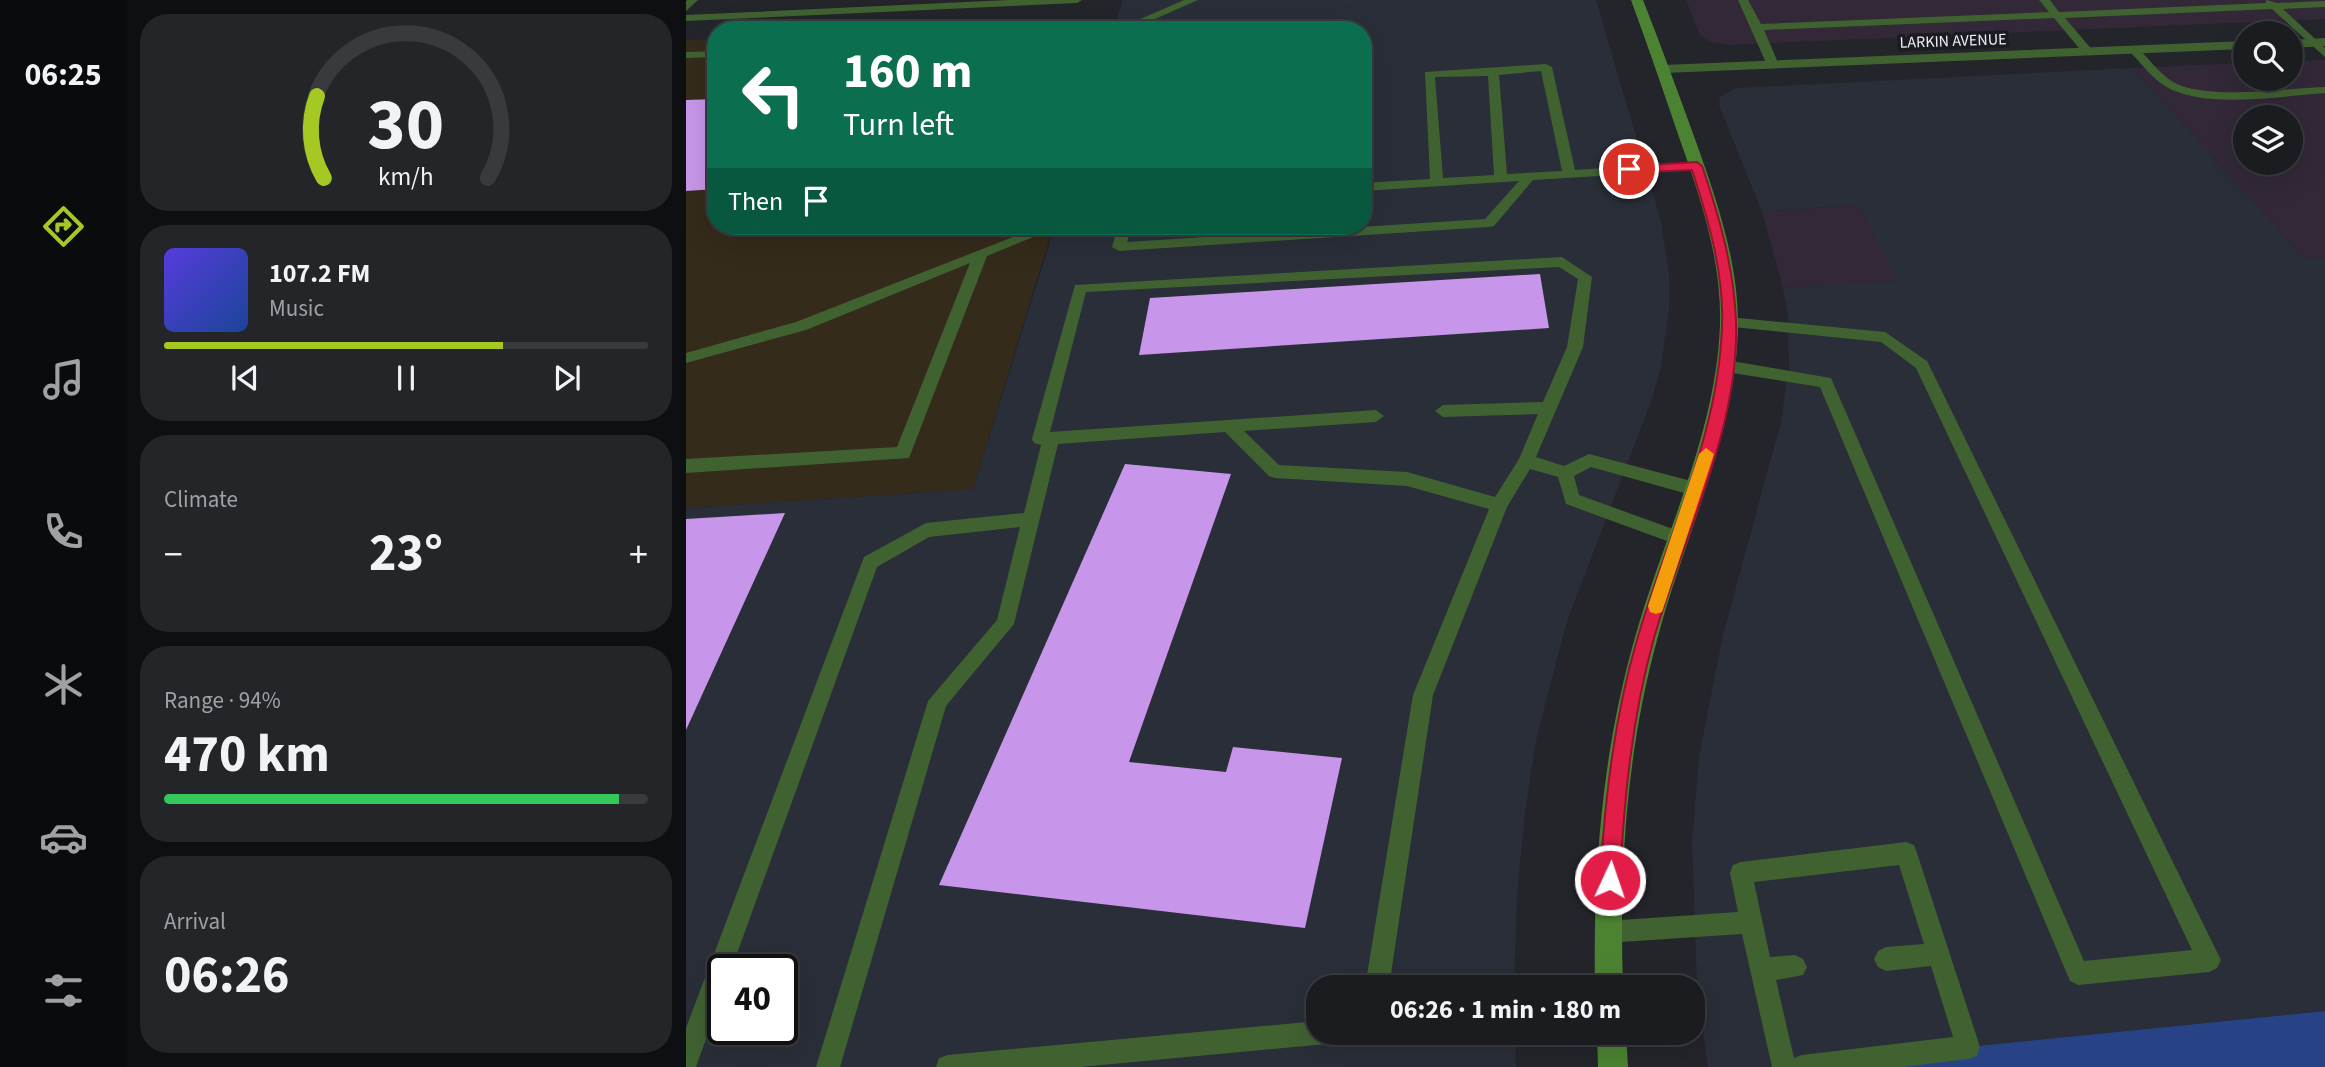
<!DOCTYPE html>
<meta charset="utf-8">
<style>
body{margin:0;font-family:"Source Sans 3",sans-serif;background:#232529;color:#f1f3f6;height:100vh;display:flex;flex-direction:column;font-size:26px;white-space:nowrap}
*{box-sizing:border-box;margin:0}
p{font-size:23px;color:#9fa1a5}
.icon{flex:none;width:38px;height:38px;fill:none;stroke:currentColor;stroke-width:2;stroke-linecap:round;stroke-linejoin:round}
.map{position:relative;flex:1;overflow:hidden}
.drawer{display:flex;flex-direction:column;gap:14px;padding:14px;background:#0e0f12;width:560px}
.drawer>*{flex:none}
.guide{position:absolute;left:21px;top:21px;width:665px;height:214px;border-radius:28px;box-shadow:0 7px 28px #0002,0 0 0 2px #383a3e;background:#0b6e4f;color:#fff;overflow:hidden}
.fabs{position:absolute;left:1547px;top:21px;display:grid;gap:14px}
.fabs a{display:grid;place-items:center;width:70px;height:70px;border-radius:50%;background:#1a1c20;box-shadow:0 7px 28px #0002,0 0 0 2px #383a3e;font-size:35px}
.speed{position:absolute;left:21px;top:954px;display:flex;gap:14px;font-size:35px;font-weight:700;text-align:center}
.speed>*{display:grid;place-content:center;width:91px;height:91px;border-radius:50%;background:#1a1c20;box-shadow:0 7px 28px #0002,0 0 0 2px #383a3e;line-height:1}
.speed .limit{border:4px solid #111;border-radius:10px;background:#fff;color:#111}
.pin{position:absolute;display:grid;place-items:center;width:60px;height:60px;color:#fff;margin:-30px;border:4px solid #fff;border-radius:50%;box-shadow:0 2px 7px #0007}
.me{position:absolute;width:77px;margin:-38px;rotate:3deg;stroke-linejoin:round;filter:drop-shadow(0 0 5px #0008)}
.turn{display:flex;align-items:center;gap:24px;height:147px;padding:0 21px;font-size:32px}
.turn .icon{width:91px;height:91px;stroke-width:2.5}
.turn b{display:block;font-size:49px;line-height:60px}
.then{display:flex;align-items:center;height:66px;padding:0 21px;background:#0003;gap:14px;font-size:26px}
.big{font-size:52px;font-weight:700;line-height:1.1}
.drawer .tile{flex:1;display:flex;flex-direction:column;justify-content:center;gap:10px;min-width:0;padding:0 24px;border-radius:28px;background:#232529}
.drawer .dial{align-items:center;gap:0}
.dial svg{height:182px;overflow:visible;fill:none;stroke:#383a3e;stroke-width:7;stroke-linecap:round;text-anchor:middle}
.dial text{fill:#f1f3f6;stroke:none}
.song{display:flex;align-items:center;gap:21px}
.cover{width:84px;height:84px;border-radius:10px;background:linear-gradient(135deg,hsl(250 70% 55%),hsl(220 70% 35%))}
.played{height:7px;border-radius:4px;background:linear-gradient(90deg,#a5c823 70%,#383a3e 70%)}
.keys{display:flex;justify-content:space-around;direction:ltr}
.heat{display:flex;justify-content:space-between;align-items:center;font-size:38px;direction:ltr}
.charge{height:10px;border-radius:5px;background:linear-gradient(90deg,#34c759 94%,#383a3e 0)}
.trip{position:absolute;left:620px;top:975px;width:399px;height:70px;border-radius:28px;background:#1a1c20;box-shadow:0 7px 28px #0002,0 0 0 2px #383a3e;font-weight:700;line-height:70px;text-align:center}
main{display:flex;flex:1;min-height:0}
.menu{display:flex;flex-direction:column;width:126px;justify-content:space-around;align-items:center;background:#0a0b0d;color:#9fa1a5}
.menu .icon{width:49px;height:49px}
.menu .active{color:#a5c823}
.menu b{font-size:32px;color:#f1f3f6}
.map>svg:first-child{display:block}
.built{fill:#292e38;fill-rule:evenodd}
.industrial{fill:#322838;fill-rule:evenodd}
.education{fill:#352b1b}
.green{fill:#274285}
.building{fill:#c796ea}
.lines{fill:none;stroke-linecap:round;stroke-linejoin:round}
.lane{fill:#406231;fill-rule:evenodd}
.street{fill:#406231;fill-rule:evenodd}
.secondary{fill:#4c8332;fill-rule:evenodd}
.route{fill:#e11d48;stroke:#92132f;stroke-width:2}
.slow{fill:#f59e0b}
.labels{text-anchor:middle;stroke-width:7;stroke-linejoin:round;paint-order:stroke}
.far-street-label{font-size:16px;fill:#edeef2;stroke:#1a1c21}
</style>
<main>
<nav class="menu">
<b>06:25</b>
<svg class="icon active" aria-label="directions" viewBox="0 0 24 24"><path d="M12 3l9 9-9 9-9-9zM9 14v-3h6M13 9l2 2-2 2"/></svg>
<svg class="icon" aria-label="music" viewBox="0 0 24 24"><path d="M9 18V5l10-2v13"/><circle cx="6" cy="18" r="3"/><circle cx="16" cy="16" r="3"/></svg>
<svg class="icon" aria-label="phone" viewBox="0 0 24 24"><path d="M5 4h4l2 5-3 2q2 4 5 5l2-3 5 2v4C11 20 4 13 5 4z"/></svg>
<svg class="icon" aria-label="climate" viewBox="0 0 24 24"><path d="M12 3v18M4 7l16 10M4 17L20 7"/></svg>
<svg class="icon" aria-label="car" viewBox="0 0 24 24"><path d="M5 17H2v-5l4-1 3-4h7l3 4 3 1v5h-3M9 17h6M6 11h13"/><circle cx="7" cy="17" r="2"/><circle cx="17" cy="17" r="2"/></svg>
<svg class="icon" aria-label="filters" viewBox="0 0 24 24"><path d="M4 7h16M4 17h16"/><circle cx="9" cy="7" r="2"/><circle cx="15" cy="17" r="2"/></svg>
</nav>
<section class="drawer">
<div class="tile dial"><svg viewBox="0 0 100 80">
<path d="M14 69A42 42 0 1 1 86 69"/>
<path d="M14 69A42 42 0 0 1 11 33" stroke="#a5c823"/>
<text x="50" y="56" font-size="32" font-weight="700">30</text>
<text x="50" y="72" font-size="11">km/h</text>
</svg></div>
<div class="tile">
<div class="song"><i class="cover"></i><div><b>107.2 FM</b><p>Music</p></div></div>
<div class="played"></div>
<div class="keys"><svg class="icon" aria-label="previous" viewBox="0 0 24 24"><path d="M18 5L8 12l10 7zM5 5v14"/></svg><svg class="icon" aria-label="pause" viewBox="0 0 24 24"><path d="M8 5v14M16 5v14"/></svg><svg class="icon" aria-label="next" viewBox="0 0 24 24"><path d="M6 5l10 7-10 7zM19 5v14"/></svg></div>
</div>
<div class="tile"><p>Climate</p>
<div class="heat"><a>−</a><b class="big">23°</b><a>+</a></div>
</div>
<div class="tile"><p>Range · 94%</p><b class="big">470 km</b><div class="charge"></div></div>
<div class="tile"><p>Arrival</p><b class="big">06:26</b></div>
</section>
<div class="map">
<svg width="1639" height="1067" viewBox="0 0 1639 1067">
<rect width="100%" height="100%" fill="#23252a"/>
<path class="built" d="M 437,0 L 910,0 L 975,221 L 983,275 L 983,309 L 974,371 L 966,399 L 881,621 L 851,736 L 839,811 L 831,894 L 828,987 L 632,987 L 632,1032 L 829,1033 L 830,1067 L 0,1067 L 0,508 L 287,489 L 369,226 L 677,226 L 677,30 L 427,30 ZM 37,970 L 96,970 L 96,1029 L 37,1029 Z
M 1447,68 L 1618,258 L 1639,257 L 1639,1011 L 1084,1067 L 1022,1067 L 1011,984 L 1006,841 L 1013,757 L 1037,635 L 1095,422 L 1103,366 L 1102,316 L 1097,288 L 1210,281 L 1175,209 L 1166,205 L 1076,212 L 1033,105 L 1034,97 L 1050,88 Z"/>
<path class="industrial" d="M 1000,0 L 1639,0 L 1639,19 L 1042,45 L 1025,42 L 1014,35 Z
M 1639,60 L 1639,257 L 1618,258 L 1447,68 L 1559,63 L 1559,79 L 1605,79 L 1605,61 ZM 1559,117 L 1605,117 L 1605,163 L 1559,163 Z
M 1166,205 L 1175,209 L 1211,281 L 1097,288 L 1076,212 Z"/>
<path class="education" d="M 30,39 L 30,226 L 367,226 L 287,489 L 0,508 L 0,40 Z"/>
<path class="green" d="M 1639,1011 L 1639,1067 L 1084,1067 Z"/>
<path class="building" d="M 30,99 L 30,189 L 0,191 L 0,100 Z
M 854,274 L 863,328 L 453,355 L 464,298 Z
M 439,464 L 545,474 L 443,762 L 540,772 L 547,747 L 656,758 L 619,928 L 253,885 Z
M 99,513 L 0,730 L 0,519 Z"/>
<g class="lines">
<path class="lane" d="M 1,0 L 12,0 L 0,11 L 0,2 Z
M 323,0 L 396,0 L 391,3 L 0,21 L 0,15 Z
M 498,0 L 512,0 L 444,30 L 429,30 Z
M 1052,0 L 1062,0 L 1075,24 L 1363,12 L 1353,0 L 1364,0 L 1373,12 L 1580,3 L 1580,0 L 1591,3 L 1639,1 L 1639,7 L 1597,9 L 1639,48 L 1639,57 L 1586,9 L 1379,18 L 1408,52 L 1402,55 L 1398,54 L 1368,18 L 1078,30 L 1093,65 L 1087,68 L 1081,65 Z
M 1444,48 L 1452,48 C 1463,59 1474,74 1487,82 C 1520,101 1601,88 1639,87 L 1639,93 C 1595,96 1517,110 1479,86 C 1466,78 1455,63 1444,52 Z
M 30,51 L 30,57 L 0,58 L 0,52 Z
M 860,64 L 866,67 L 889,170 L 1011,162 L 1017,166 L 1011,170 L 847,180 L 808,226 L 803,227 L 433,251 L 426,247 L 432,226 L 446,226 L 441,242 L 799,219 L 833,181 L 677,191 L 677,183 L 744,179 L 739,72 ZM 855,71 L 876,171 L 821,174 L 813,75 ZM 802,76 L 808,175 L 757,178 L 749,77 Z
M 355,226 L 374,226 L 301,256 L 223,458 L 0,473 L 0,459 L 211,447 L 284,263 L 120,330 L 0,363 L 0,353 L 110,322 Z
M 876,257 L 906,277 L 897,347 L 850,457 L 878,466 L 903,454 L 1009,482 L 1015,484 L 1017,489 L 1015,494 L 1009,496 L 905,467 L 888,476 L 893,495 L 998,533 L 1001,538 L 998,543 L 992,545 L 880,504 L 872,477 L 844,469 L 821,507 L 747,695 L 703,987 L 679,987 L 727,695 L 803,509 L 721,486 L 589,478 L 583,476 L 539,432 L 372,444 L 328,624 L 260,706 L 154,1067 L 130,1067 L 242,701 L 311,620 L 334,527 L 243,537 L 191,567 L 45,970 L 37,970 L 37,993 L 12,1061 L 10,1067 L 0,1067 L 0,1028 L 178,557 L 240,523 L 338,513 L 355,445 L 348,443 L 346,439 L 389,285 ZM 873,267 L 892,279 L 881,347 L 857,402 L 757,405 L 749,411 L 757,417 L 852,414 L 833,459 L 809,497 L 721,472 L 593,465 L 558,431 L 690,422 L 698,416 L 690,410 L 364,432 L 400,292 Z
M 1043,317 L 1199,332 L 1241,361 L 1531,952 L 1535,960 L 1531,968 L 1523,972 L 1392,985 L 1384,981 L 1134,387 L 1040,372 L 1032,366 L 1040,360 L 1145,378 L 1398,961 L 1506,950 L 1230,368 L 1195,342 L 1038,326 L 1036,322 Z
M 1220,842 L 1228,845 L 1231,853 L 1294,1047 L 1291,1056 L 1282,1059 L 1217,1067 L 1086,1067 L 1056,934 L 920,943 L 912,940 L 909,932 L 912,924 L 920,921 L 1052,912 L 1044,873 L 1047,865 L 1055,862 ZM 1213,865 L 1238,944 L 1200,947 L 1192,951 L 1188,959 L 1192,967 L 1200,971 L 1245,966 L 1267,1037 L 1116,1055 L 1108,1058 L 1090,980 L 1117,975 L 1121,967 L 1117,959 L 1109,955 L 1084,957 L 1068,882 Z
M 632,1021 L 632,1032 L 653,1032 L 650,1041 L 641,1044 L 394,1067 L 250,1067 L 253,1058 L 262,1055 Z"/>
<path class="street" d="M 1639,38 L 1639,46 L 1605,48 L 1605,40 Z
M 1559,41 L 1559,49 L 977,73 L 970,69 L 977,65 Z"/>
<path class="secondary" d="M 945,0 L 957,0 C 975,46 992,92 1009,139 C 1030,198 1052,260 1052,324 C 1051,434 998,536 971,640 C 940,754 933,871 937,987 L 909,987 C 907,870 916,754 948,641 C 977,536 1030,436 1034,325 C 1036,262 1015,199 994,140 C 978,93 962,46 945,0 Z
M 911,1032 L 940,1032 L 942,1067 L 912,1067 Z"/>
</g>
<path class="route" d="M 1011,162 L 1016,166 C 1033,216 1048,267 1050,321 C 1054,428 997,537 968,638 C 946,717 938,799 934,880 L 931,887 L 924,890 L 917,887 L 914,880 C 919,799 928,718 951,640 C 981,535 1033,436 1036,325 C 1038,272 1022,219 1006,170 L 943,173 L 937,169 L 943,166 Z"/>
<path class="slow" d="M 1020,448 L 1028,454 L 978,606 L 976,612 L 970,614 L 964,612 L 962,606 L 1013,454 Z"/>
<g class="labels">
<g class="far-street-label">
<text transform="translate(1267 40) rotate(-2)" y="6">LARKIN AVENUE</text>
</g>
</g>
</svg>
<div class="fabs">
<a><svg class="icon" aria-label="search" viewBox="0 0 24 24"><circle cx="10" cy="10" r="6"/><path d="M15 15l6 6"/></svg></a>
<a><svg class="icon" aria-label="layers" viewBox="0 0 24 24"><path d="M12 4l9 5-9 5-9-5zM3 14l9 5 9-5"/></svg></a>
</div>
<div class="speed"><div class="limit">40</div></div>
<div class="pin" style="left:943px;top:169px;background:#d93025"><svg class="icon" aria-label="arrive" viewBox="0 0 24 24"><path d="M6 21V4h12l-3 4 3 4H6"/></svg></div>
<svg class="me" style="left:924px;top:880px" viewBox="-20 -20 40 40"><circle r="17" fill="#e11d48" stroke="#fff" stroke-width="3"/><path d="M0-11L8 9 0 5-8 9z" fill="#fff"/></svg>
<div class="trip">06:26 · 1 min · 180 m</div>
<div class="guide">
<div class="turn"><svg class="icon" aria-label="left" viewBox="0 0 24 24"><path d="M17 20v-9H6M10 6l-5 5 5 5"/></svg><div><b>160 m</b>Turn left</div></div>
<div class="then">Then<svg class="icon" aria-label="arrive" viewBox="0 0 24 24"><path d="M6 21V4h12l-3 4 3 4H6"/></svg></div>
</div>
</div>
</main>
